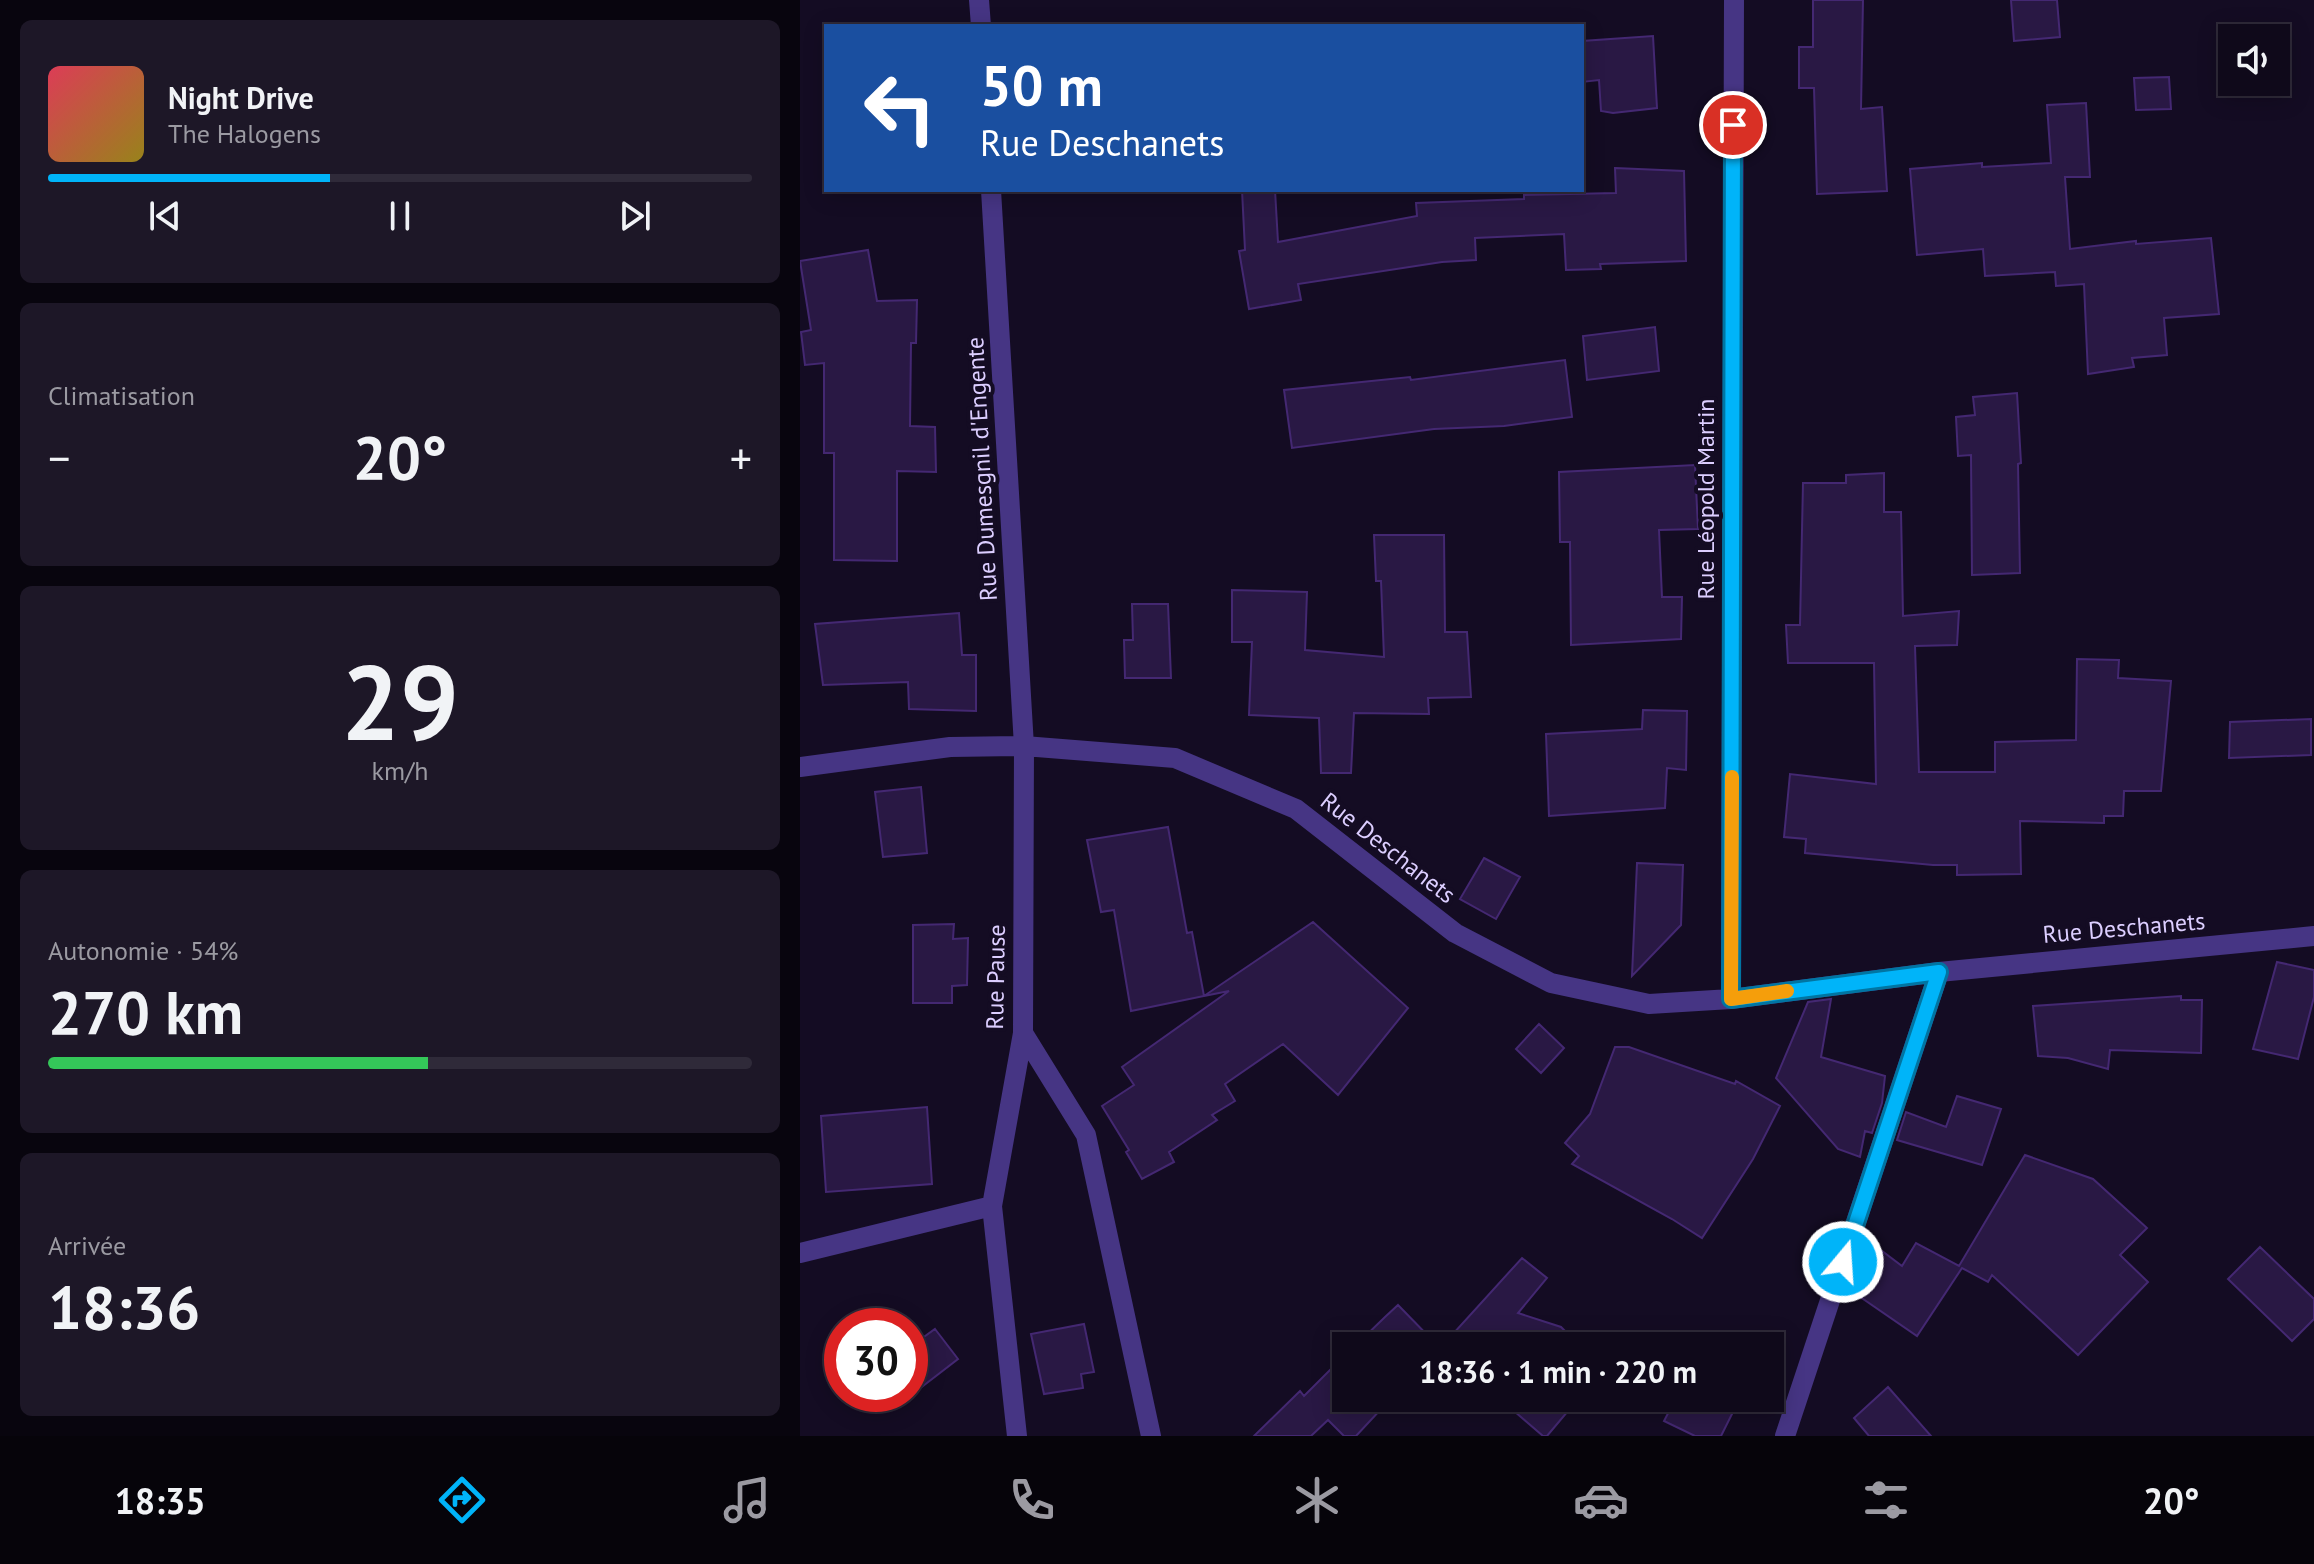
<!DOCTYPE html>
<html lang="fr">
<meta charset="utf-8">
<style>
body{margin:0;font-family:"PT Sans",sans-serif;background:#1d1727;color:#f1f3f6;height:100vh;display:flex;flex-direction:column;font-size:30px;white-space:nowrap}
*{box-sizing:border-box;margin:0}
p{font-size:26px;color:#9b9aa2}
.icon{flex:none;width:44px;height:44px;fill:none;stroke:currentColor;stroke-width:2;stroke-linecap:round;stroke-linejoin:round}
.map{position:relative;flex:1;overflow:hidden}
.drawer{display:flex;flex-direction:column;gap:20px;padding:20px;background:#08050e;width:800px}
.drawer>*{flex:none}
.banner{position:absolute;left:24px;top:24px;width:760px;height:168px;border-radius:0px;box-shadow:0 4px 20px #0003,0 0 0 2px #2f2a39;background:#1a4fa0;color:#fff;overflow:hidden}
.tools{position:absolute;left:1418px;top:24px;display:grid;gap:16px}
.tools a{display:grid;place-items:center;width:72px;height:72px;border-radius:0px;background:#0f091a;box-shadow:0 4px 20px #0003,0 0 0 2px #2f2a39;font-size:40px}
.speed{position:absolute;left:24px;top:1308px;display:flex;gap:16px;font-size:40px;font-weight:700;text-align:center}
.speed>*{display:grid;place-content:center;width:104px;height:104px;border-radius:50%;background:#0f091a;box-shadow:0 4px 20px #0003,0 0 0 2px #2f2a39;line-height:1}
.speed .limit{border:12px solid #d22;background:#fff;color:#111}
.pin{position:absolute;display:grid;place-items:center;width:68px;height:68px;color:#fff;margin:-34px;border:4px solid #fff;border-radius:50%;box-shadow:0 2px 8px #0007}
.me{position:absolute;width:88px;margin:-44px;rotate:18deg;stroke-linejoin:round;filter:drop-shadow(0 0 6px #0008)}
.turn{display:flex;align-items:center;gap:28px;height:168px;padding:0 24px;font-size:36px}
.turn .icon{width:104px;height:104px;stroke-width:2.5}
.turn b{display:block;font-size:56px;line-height:68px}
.big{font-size:60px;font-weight:800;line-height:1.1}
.drawer .widget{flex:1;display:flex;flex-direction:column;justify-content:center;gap:12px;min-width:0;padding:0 28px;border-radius:12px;background:#1d1727}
.drawer .dial{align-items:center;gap:0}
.dial b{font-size:104px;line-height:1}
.song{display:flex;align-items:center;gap:24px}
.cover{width:96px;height:96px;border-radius:12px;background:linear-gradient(135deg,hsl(350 70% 55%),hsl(50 70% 35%))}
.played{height:8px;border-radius:4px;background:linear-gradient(90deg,#00b4f9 40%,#2f2a39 40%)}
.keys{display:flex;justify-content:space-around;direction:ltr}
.heat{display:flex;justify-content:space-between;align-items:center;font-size:44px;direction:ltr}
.charge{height:12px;border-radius:6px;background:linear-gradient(90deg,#34c759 54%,#2f2a39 0)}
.trip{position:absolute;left:532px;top:1332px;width:452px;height:80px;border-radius:0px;background:#0f091a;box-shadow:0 4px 20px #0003,0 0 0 2px #2f2a39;font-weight:800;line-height:80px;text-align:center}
.dock{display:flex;height:128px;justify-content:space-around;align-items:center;background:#06040a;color:#9b9aa2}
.dock .icon{width:56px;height:56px}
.dock .current{color:#00b4f9}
.dock b{font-size:36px;color:#f1f3f6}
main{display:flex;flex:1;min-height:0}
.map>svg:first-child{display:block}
.building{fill:#291844;stroke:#442872;stroke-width:2}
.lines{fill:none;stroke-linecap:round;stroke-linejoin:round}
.minor{stroke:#463584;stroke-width:20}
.route-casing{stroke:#0075a2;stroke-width:20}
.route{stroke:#00b4f9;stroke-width:14}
.slow{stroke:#f59e0b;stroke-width:14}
.labels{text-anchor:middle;stroke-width:8;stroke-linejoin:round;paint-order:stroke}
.street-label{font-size:24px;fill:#dcceff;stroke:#140c23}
</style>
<main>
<section class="drawer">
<div class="widget">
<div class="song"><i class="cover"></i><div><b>Night Drive</b><p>The Halogens</p></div></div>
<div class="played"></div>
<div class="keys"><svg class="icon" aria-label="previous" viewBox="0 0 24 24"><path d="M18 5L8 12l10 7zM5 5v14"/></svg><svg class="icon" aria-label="pause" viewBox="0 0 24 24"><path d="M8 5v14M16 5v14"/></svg><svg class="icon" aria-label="next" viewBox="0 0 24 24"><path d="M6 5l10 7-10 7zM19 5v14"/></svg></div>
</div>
<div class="widget"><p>Climatisation</p>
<div class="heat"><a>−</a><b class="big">20°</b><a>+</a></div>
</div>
<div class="widget dial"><b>29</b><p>km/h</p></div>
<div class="widget"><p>Autonomie · 54%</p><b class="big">270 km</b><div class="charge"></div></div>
<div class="widget"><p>Arrivée</p><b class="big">18:36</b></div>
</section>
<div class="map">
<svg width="1514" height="1436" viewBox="0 0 1514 1436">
<rect width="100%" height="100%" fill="#140c23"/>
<path class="building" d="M 1013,0 L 1063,0 L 1061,109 L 1082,107 L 1087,191 L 1017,194 L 1014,88 L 999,88 L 999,47 L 1013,47 Z
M 1211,0 L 1257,0 L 1260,37 L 1214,41 Z
M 853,36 L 857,108 L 813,113 L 801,111 L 799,80 L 782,82 L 782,41 Z
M 1369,77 L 1371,109 L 1336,110 L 1334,78 Z
M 1286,103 L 1290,177 L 1265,177 L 1270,249 L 1336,241 L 1336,244 L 1411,238 L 1419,314 L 1364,318 L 1367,355 L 1332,358 L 1334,367 L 1288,374 L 1284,284 L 1256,286 L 1255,272 L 1185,276 L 1183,249 L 1117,255 L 1110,169 L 1182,163 L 1182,167 L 1251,163 L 1247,105 Z
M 815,168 L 884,171 L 886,261 L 800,264 L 801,269 L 766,270 L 764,234 L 675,238 L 676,260 L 642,262 L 498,284 L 501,300 L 449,309 L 439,251 L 445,250 L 442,190 L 475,190 L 478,242 L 617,216 L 616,203 L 724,199 L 724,195 L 816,193 Z
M 68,250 L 77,301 L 117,300 L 116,343 L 111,343 L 110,426 L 135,427 L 136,472 L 97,471 L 97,561 L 34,560 L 34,453 L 24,453 L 24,363 L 5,365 L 1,332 L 11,330 L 0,261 Z
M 855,327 L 859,371 L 787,380 L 783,336 Z
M 765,360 L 772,417 L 704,426 L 634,429 L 492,448 L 484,390 L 610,377 L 611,380 Z
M 1217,393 L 1221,463 L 1218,464 L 1220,573 L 1172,575 L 1171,455 L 1158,456 L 1156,417 L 1175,415 L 1173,397 Z
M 895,465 L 898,529 L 859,530 L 862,597 L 882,597 L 881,639 L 771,645 L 770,542 L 760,542 L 759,472 Z
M 1084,473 L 1084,512 L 1101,512 L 1103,616 L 1159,611 L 1157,645 L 1115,646 L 1119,772 L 1195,772 L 1195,742 L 1276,740 L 1277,659 L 1319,660 L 1318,678 L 1371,681 L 1361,791 L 1324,791 L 1323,816 L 1304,816 L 1304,823 L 1220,821 L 1221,874 L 1157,875 L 1157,865 L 1133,865 L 1005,853 L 1006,839 L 984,837 L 990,774 L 1076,784 L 1074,663 L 988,663 L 986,625 L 1000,625 L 1003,483 L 1046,483 L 1046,475 Z
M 574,535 L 644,535 L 645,632 L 667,632 L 671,697 L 628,698 L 629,714 L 554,713 L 551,773 L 521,773 L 519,718 L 449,715 L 452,642 L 432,642 L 432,590 L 507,592 L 505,650 L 584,657 L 581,581 L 576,581 Z
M 332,604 L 368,604 L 371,678 L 325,678 L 324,640 L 333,640 Z
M 159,613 L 162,655 L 176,655 L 176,711 L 109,709 L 108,682 L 23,685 L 15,624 Z
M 843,710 L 887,711 L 886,770 L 867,768 L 865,808 L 749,816 L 746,734 L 842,729 Z
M 1511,719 L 1511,755 L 1429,758 L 1430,722 Z
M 121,787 L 127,853 L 83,857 L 75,792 Z
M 368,827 L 387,933 L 392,932 L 404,996 L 331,1011 L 314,910 L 301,912 L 287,840 Z
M 684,858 L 720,877 L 696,919 L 660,899 Z
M 837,863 L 883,865 L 881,925 L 832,976 Z
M 513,922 L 608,1008 L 538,1095 L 483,1044 L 425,1084 L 435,1101 L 412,1115 L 417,1120 L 369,1152 L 374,1162 L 342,1179 L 326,1152 L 329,1150 L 302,1106 L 334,1085 L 322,1067 L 429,991 L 404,996 Z
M 154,924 L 153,939 L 168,938 L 167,985 L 152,986 L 152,1003 L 113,1003 L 113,925 Z
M 1477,962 L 1514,970 L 1514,997 L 1498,1059 L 1453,1049 Z
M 1381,996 L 1381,1000 L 1402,1000 L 1401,1053 L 1310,1050 L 1308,1069 L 1268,1058 L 1238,1056 L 1233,1006 Z
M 1031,999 L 1021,1057 L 1085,1076 L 1082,1103 L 1072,1133 L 1065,1131 L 1060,1157 L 1038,1149 L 976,1078 L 1008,1002 Z
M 739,1024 L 764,1048 L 741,1073 L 716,1049 Z
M 815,1047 L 829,1047 L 935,1084 L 936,1081 L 980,1106 L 953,1159 L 902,1238 L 872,1219 L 772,1164 L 779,1156 L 765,1143 L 790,1114 Z
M 1157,1096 L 1201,1109 L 1182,1165 L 1097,1140 L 1106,1112 L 1146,1127 Z
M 127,1107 L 132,1184 L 26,1192 L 21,1116 Z
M 1225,1155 L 1293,1179 L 1347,1228 L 1320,1255 L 1348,1282 L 1278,1355 L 1192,1275 L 1188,1282 L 1162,1268 L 1117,1336 L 1053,1292 L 1082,1251 L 1102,1266 L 1116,1243 L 1159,1266 Z
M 1460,1247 L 1514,1299 L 1514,1319 L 1492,1341 L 1428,1279 Z
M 722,1258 L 747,1278 L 718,1313 L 761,1327 L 780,1346 L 642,1346 Z
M 598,1305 L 638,1346 L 555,1346 L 585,1317 Z
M 284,1324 L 294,1372 L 281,1374 L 283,1388 L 244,1394 L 231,1334 Z
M 135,1329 L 158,1359 L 110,1396 L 110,1347 Z
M 539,1361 L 546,1369 L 546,1398 L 574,1398 L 583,1407 L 556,1436 L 544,1436 L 528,1420 L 511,1436 L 454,1436 L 500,1391 L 504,1396 Z
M 1088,1387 L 1131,1436 L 1069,1436 L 1054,1418 Z
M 699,1398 L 779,1398 L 747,1436 L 743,1436 Z
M 876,1398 L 940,1398 L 921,1436 L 895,1436 L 864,1421 Z"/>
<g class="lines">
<path class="minor" d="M 179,0 L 181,26
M 191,190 L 224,746 L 223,1033 L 192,1206 L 217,1436
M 0,767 L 150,747 L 224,746 L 375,758 L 496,809 L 655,933 L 751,983 L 849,1004 L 931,999 L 1139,972 L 1514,936
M 931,999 L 934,0
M 223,1033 L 286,1135 L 351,1436
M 0,1253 L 192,1206
M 985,1436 L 1139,972"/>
</g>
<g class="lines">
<g class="route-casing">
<path id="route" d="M 933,125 L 931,999 L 1139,972 L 1043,1262"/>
</g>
<use href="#route" class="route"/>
<path class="slow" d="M 932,777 L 931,999 L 987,991"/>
</g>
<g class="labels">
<g class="street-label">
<text transform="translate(182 469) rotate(-93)" y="8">Rue Dumesgnil d'Engente</text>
<text transform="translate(906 499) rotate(-90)" y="8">Rue Léopold Martin</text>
<text transform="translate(588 848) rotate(38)" y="8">Rue Deschanets</text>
<text transform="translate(1324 928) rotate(-5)" y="8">Rue Deschanets</text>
<text transform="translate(196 977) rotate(-89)" y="8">Rue Pause</text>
</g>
</g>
</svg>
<div class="tools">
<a><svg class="icon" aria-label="sound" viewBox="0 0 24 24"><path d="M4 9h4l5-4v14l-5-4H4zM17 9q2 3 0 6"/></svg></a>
</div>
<div class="speed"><div class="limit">30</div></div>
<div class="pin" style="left:933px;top:125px;background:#d93025"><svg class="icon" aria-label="arrive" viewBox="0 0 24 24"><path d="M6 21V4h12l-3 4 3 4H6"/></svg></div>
<svg class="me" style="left:1043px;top:1262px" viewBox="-20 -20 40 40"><circle r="17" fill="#00b4f9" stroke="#fff" stroke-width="3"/><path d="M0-11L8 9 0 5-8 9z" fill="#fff"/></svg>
<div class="trip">18:36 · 1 min · 220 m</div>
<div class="banner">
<div class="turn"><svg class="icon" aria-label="left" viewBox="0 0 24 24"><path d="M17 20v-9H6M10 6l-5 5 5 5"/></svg><div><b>50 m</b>Rue Deschanets</div></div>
</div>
</div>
</main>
<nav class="dock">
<b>18:35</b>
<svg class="icon current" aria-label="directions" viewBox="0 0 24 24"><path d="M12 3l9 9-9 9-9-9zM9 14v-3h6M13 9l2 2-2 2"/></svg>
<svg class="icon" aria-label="music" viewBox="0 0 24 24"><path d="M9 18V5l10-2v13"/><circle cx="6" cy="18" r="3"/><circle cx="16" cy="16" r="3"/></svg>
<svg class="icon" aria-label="phone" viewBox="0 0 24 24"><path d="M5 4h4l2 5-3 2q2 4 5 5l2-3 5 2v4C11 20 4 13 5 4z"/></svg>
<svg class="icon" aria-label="climate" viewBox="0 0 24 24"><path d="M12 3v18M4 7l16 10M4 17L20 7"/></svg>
<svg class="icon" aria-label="car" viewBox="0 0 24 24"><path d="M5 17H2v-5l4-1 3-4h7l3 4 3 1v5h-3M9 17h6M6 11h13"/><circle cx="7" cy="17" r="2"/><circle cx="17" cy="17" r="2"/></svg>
<svg class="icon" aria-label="filters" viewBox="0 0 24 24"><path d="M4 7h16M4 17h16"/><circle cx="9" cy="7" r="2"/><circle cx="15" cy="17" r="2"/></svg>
<b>20°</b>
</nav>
